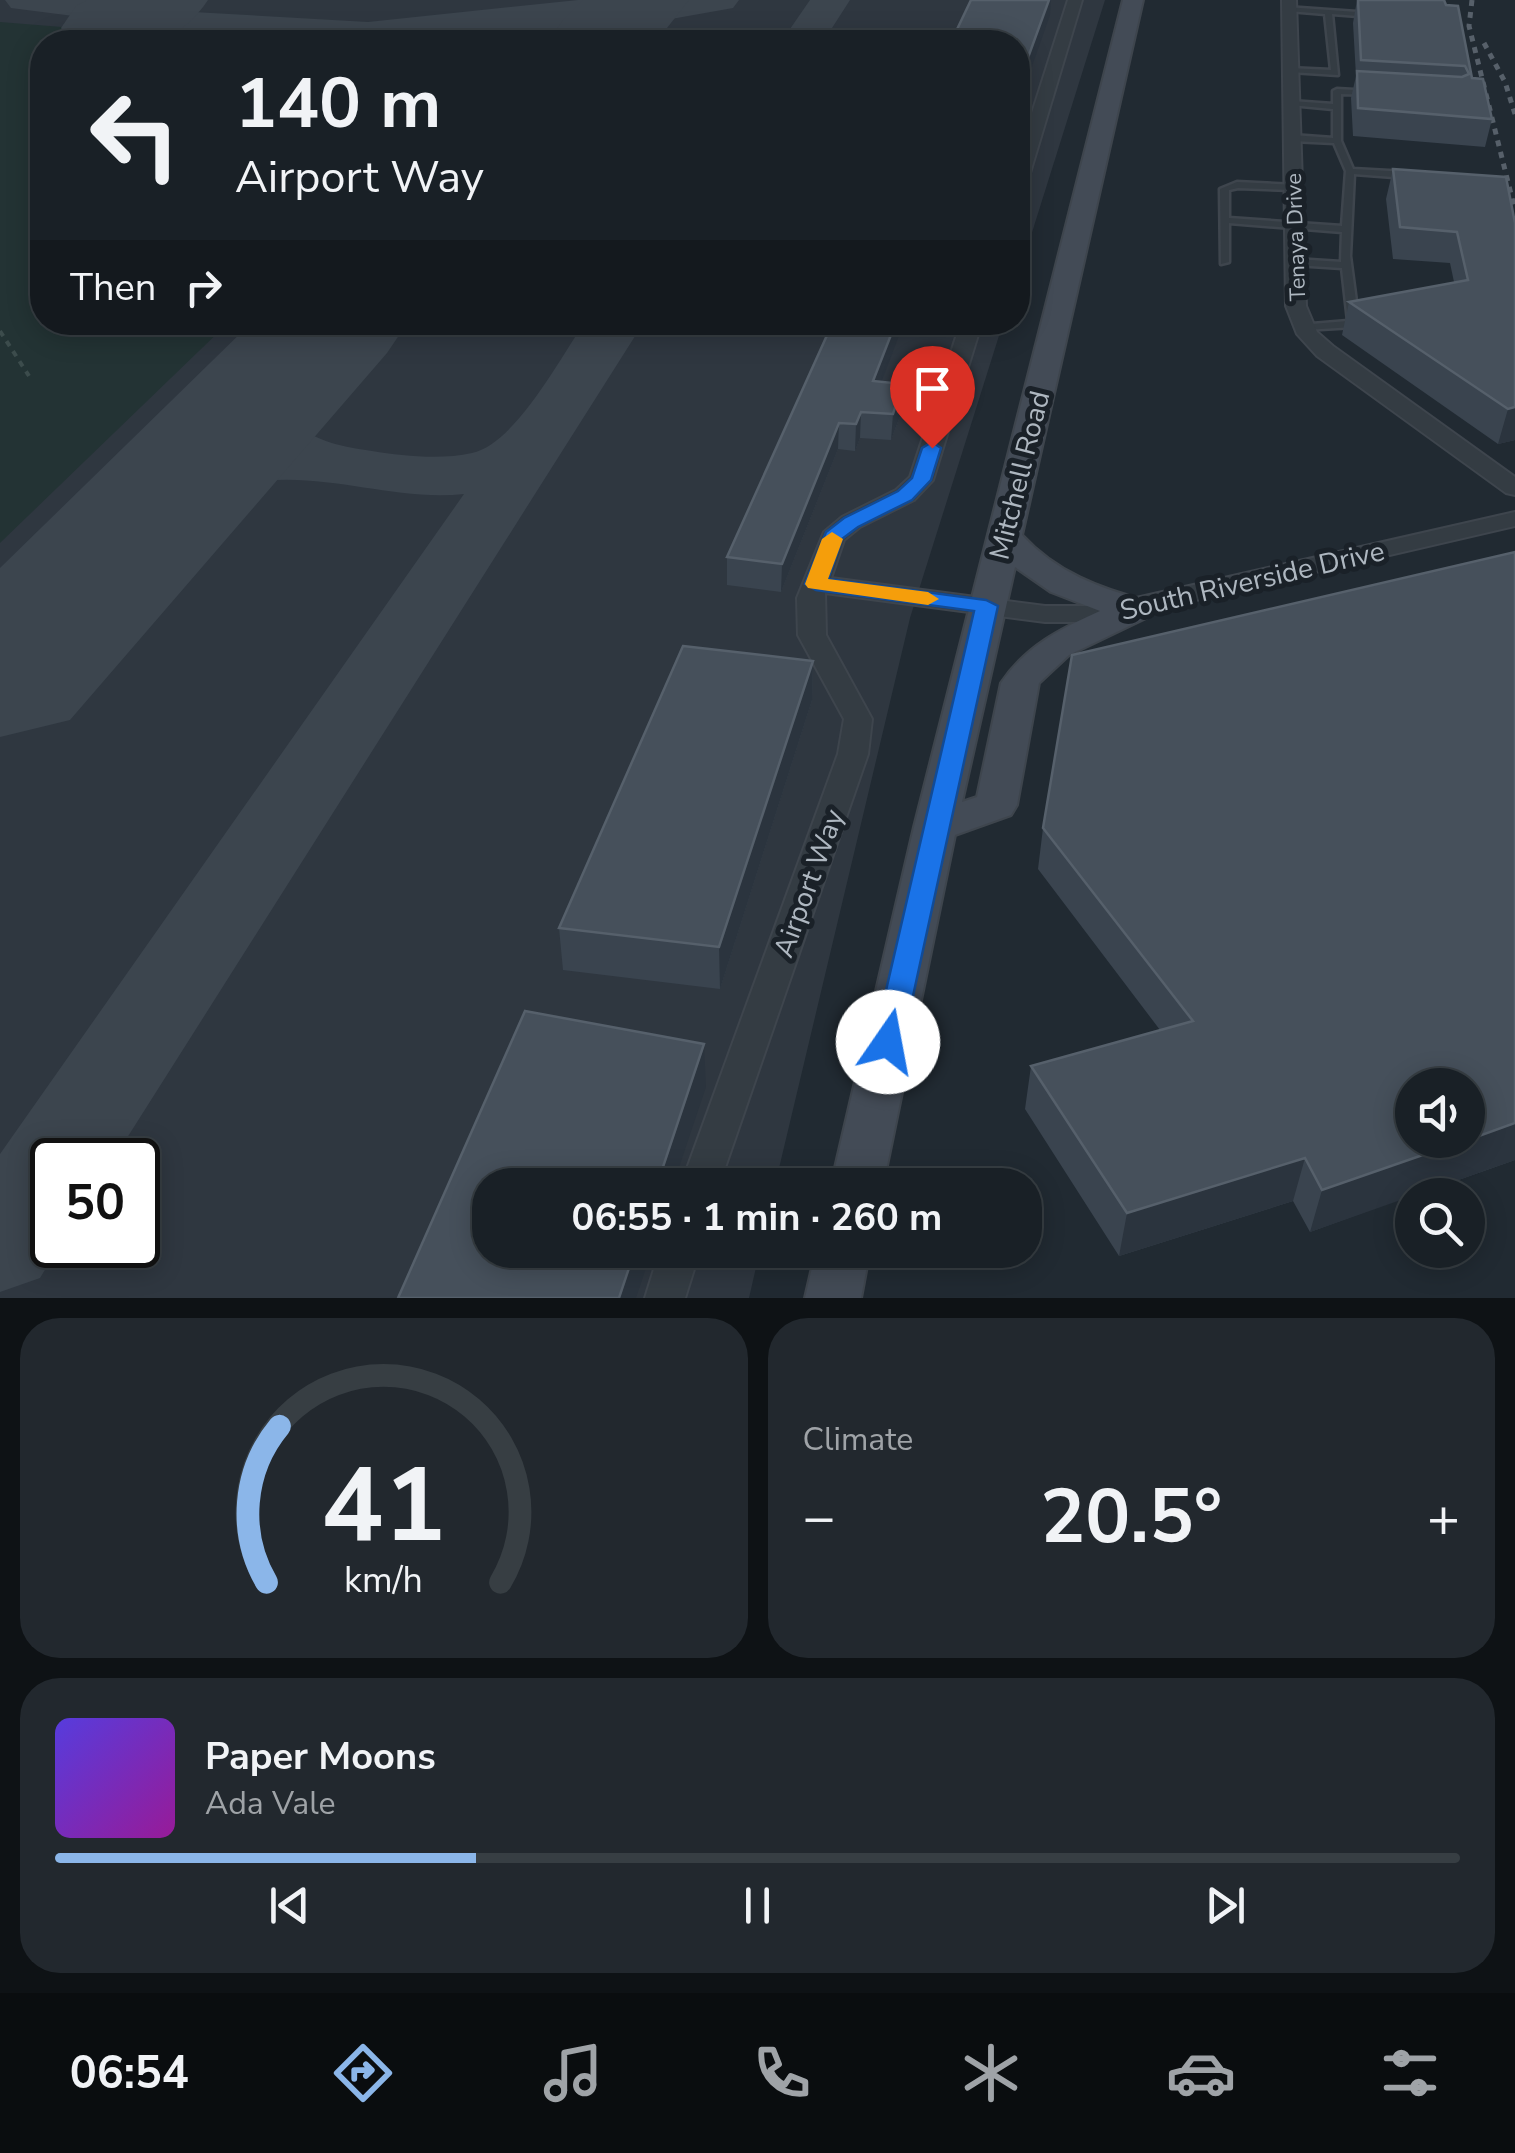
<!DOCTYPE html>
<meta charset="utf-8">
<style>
body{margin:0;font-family:"Nunito Sans",sans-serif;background:#22282e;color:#f1f3f6;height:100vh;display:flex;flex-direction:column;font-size:38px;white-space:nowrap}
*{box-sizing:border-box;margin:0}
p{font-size:32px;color:#9fa3a7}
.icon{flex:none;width:55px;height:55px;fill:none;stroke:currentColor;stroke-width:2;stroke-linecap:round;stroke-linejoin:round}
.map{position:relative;height:1298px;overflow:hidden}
.details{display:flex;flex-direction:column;gap:20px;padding:20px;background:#0e1215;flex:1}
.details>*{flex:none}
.top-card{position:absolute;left:30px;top:30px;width:1000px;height:305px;border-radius:40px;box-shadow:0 5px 25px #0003,0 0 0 2px #373e43;background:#192026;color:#f1f3f6;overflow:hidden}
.tools{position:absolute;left:1395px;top:1068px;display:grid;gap:20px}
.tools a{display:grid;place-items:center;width:90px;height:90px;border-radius:50%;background:#192026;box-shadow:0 5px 25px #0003,0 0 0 2px #373e43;font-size:50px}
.speed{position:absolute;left:30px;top:1138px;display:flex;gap:20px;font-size:50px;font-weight:700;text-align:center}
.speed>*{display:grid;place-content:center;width:130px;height:130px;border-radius:50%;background:#192026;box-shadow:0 5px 25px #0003,0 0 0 2px #373e43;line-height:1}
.speed .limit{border:5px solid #111;border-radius:15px;background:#fff;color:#111}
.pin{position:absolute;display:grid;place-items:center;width:85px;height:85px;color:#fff;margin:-102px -42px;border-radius:50% 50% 50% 0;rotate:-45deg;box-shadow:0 0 10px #0007}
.pin .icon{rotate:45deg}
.me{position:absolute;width:110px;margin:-55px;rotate:12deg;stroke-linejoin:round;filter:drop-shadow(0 0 8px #0008)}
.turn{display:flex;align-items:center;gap:35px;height:210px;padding:0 40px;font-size:45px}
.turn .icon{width:130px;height:130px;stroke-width:2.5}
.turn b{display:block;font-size:70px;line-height:85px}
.then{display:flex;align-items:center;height:95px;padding:0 40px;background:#0003;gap:20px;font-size:38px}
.big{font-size:75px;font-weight:700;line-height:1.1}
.details .tile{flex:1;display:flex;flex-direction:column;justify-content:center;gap:15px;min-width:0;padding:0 35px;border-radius:40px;background:#22282e}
.details .dial{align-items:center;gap:0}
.dial svg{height:260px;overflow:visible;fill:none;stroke:#373e43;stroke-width:7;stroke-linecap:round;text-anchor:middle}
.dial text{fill:#f1f3f6;stroke:none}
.song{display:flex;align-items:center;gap:30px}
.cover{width:120px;height:120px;border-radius:15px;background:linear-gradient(135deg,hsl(250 70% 55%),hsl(300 70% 35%))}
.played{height:10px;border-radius:5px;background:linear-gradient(90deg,#8bb6e9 30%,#373e43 30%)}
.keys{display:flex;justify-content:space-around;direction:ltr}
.heat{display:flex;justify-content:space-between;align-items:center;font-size:55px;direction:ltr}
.details .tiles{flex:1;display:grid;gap:20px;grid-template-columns:1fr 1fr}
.tile:last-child{grid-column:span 2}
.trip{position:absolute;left:472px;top:1168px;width:570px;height:100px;border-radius:40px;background:#192026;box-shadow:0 5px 25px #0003,0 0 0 2px #373e43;font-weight:700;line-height:100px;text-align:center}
.tabs{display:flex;height:160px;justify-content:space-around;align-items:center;background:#0a0d0f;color:#9fa3a7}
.tabs .icon{width:70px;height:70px}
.tabs .selected{color:#8bb6e9}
.tabs b{font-size:45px;color:#f1f3f6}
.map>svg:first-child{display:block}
.airport{fill:#2f3740;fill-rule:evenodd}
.green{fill:#233334}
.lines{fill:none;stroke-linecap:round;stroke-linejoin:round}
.taxiway{fill:#3c454e;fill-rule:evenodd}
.runway{fill:#3c454e;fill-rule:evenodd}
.service-casing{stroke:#3e454d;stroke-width:5}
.minor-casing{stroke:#3e454d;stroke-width:4}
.secondary-casing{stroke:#3e454d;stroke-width:4}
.path{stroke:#3c4c4c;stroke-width:4;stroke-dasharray:6 6;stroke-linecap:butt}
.service{fill:#343c43;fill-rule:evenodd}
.minor{fill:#343c43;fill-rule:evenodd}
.secondary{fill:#434b56;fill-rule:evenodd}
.rail{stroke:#57606a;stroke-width:5;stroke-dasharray:6 6;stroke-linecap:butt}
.wall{fill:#3a444f}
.shaded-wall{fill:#2b343e}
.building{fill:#46505b;stroke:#56606b;stroke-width:2.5}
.route{fill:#1a73e8;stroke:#114b97;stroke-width:2.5}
.slow{fill:#f59e0b}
.labels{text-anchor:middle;stroke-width:10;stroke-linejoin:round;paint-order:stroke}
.far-street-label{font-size:22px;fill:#aeb7c0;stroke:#1a2128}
.street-label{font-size:28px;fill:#aeb7c0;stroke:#1a2128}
</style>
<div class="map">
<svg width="1515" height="1298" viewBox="0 0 1515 1298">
<rect width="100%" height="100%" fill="#212a32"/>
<path class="airport" d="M 0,0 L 1105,0 L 1018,277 L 1018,42 L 42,42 L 42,322 L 1003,323 L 910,618 L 775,1185 L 490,1185 L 490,1250 L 760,1250 L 749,1298 L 0,1298 ZM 52,1160 L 138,1160 L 138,1245 L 52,1245 Z"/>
<path class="green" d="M 0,22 L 248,42 L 42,42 L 42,322 L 228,323 L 0,543 Z"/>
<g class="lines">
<path class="taxiway" d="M 5,0 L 140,0 L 153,3 L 158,10 L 368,22 L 578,0 L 739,0 L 733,8 L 660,21 L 613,41 L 598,38 L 592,29 L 602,18 C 448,58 282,42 125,32 L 111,29 L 105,20 L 11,8 Z
M 810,0 L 850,0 L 823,42 L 781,42 Z
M 585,322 L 644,322 L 113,1160 L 52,1160 L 52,1245 L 60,1245 L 40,1278 L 0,1292 L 0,1154 L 464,494 C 396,501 331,474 264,481 C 214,485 203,523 149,510 L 139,495 C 163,460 207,451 247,443 L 232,421 L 236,395 L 245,382 L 267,376 L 289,382 L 298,395 L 296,421 C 313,443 347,447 372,451 C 403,456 441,460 472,453 C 515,444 560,358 585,322 Z"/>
<path class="runway" d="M 87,0 L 208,0 C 170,56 131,42 71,42 L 61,28 L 76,6 Z
M 583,0 L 689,0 L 656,42 L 548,42 L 563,20 Z
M 252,322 L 408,322 L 387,353 L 70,720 L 0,737 L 0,568 Z"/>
<g class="service-casing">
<path id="service" d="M 1286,7 L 1371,13 L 1375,15 L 1371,17 L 1332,14 L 1338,75 L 1291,72 L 1288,72 L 1288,68 L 1331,70 L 1325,14 L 1289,11 L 1285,9 Z
M 1337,89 L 1371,91 L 1375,93 L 1371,95 L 1341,94 L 1341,141 L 1353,169 L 1407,172 L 1411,175 L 1407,178 L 1354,174 L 1350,256 L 1359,324 L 1354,327 L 1304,330 L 1299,327 L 1300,325 L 1348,321 L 1342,268 L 1295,265 L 1290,262 L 1295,259 L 1341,262 L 1342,232 L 1229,223 L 1229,262 L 1221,264 L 1220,189 L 1237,182 L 1296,185 L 1296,189 L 1293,190 L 1238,188 L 1229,190 L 1229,218 L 1342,226 L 1346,171 L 1334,143 L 1292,141 L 1288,138 L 1292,135 L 1333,138 L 1333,109 L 1291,105 L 1287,103 L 1291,101 L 1333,104 L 1333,91 Z"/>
</g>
<g class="minor-casing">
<path id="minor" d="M 1068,0 L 1082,0 L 1027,183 L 1018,188 L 1018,157 Z
M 1282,0 L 1296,0 L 1306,306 L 1317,332 L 1333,346 L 1515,477 L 1515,495 L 1506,493 L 1317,356 L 1297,334 L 1286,306 Z
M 961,322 L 982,322 L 933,480 L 914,500 L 860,527 L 844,540 L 831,578 L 1045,606 L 1101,606 L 1515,512 L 1515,526 L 1101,622 L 1045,622 L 825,593 L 826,635 L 872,719 L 868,754 L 719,1185 L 681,1185 L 838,754 L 844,719 L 798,635 L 797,598 L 824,532 L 842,517 L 896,490 L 910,477 Z
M 660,1250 L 700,1250 L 685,1298 L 645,1298 Z"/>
</g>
<g class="secondary-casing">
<path id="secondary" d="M 1123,0 L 1143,0 L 1022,535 C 1056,572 1100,589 1148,601 L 1153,609 L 1148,617 L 1069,655 L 1039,683 L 1017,805 L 1011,815 L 955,835 L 883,1185 L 831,1185 L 914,827 ZM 1015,567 L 1051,592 L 1100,611 C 1060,629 1026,646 1001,683 L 977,797 L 962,802 Z
M 816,1250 L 870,1250 L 861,1298 L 805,1298 Z"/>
</g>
<path class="path" d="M 0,331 L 29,376"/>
<use href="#service" class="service"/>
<use href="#minor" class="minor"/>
<use href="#secondary" class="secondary"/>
<path class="rail" d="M 1472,0 L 1469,26 L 1515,210
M 1484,43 L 1505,82 L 1515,114"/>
</g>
<path class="wall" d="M 1357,0 L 1444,0 L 1472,78 L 1492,119 L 1485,147 L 1353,136 L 1351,98 L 1356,76 L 1353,23 Z
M 1393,169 L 1506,177 L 1515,440 L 1498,444 L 1342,335 L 1349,302 L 1454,282 L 1450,263 L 1393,259 L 1386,199 Z
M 833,322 L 881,382 L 903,384 L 902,411 L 891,440 L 860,438 L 855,451 L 838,449 L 781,592 L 727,585 L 727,557 Z
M 813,661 L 812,700 L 720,989 L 563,970 L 559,928 Z
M 1043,828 L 1515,1160 L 1416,1195 L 1412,1195 L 1310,1232 L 1293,1201 L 1119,1256 L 1025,1109 L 1031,1066 L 1160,1030 L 1038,869 Z"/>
<path class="shaded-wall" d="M 1049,0 L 1051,0 L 1050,15 L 1018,106 L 1018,85 Z
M 896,322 L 904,322 L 872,407 L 873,381 Z
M 903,384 L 902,411 L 891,440 L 893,414 Z
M 1515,407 L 1515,440 L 1498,444 L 1508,409 Z
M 861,412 L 860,438 L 855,451 L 856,424 Z
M 839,423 L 838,449 L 781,592 L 782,564 Z
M 813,661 L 812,700 L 720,989 L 719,947 Z
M 704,1044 L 706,1087 L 673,1185 L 657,1185 Z
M 1515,1123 L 1515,1160 L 1416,1195 L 1412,1195 L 1412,1196 L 1310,1232 L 1322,1190 Z
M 1305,1158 L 1293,1201 L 1119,1256 L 1127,1213 Z
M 635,1250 L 652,1250 L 636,1298 L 619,1298 Z"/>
<path class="building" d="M 971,0 L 1049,0 L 1018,85 L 1018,42 L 951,42 Z
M 1358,0 L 1444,0 L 1446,5 L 1458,6 L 1472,78 L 1483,79 L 1492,119 L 1358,108 L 1357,71 L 1462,77 L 1469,74 L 1465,66 L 1361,60 Z
M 1393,169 L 1506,177 L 1515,223 L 1515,407 L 1508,409 L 1349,302 L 1468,280 L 1457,232 L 1400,227 Z
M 833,322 L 896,322 L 873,381 L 903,384 L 893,414 L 861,412 L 856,424 L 839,423 L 782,564 L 727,557 Z
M 1515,552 L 1515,1123 L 1468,1140 L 1468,1085 L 1412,1085 L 1412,1140 L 1466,1140 L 1322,1190 L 1305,1158 L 1127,1213 L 1031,1066 L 1193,1021 L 1043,828 L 1072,655 Z
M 683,646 L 813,661 L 719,947 L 559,928 Z
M 525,1011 L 704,1044 L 657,1185 L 490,1185 L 490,1250 L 635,1250 L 619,1298 L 398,1298 Z"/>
<path class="route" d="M 932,442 L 941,448 L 931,480 L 912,500 L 858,527 L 842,539 L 828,579 L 986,600 L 998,606 L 903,1042 L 899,1050 L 888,1053 L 878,1050 L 874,1042 L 974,611 L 816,590 L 805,584 L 826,532 L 844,518 L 898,491 L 912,478 L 922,448 Z"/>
<path class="slow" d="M 832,532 L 843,539 L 828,579 L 928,592 L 939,599 L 928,605 L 808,588 L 805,584 L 822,539 Z"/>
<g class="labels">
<g class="far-street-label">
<text transform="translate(1295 237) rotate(-92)" y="8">Tenaya Drive</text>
</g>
<g class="street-label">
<text transform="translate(1019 475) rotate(-76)" y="10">Mitchell Road</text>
<text transform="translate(1252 580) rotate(-13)" y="10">South Riverside Drive</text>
<text transform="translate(808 883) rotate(-70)" y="10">Airport Way</text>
</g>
</g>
</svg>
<div class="tools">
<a><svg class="icon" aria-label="sound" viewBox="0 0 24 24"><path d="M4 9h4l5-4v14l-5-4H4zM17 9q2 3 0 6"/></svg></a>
<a><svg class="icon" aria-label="search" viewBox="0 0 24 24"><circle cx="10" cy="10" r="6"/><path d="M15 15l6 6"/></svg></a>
</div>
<div class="speed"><div class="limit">50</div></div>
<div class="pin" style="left:932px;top:448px;background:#d93025"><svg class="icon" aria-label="arrive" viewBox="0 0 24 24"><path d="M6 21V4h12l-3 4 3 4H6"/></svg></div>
<svg class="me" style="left:888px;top:1042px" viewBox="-20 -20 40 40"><circle r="19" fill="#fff"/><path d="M0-13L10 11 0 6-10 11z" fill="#1a73e8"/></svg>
<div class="trip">06:55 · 1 min · 260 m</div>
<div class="top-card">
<div class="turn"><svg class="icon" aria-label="left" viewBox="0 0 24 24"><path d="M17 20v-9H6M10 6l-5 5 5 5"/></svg><div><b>140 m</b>Airport Way</div></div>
<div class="then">Then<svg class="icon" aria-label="right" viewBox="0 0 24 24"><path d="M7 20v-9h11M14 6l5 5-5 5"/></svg></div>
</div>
</div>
<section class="details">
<div class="tiles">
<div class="tile dial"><svg viewBox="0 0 100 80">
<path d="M14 69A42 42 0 1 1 86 69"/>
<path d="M14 69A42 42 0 0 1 18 21" stroke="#8bb6e9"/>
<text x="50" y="56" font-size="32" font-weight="700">41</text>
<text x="50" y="72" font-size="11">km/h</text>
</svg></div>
<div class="tile"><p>Climate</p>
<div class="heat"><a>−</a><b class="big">20.5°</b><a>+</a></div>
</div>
<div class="tile">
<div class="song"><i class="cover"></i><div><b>Paper Moons</b><p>Ada Vale</p></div></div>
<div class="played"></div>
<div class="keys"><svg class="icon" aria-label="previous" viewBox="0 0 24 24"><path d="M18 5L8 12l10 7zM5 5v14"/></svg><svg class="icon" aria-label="pause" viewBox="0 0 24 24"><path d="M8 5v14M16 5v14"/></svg><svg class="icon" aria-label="next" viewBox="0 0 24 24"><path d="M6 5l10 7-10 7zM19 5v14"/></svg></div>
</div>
</div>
</section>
<nav class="tabs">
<b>06:54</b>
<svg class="icon selected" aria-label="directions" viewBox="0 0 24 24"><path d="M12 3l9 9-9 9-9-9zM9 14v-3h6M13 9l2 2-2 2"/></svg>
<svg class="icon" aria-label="music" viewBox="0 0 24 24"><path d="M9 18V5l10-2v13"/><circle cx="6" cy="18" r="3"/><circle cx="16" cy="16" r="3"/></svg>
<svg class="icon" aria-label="phone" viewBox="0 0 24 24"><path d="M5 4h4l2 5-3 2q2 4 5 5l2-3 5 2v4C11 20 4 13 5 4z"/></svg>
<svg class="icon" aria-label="climate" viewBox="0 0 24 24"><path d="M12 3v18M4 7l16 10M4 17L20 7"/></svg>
<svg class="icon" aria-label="car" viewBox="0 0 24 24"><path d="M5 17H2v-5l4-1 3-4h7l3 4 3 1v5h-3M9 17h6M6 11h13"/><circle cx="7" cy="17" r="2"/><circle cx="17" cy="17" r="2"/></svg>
<svg class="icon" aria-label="filters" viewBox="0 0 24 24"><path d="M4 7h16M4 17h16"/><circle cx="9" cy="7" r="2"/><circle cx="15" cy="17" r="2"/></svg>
</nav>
